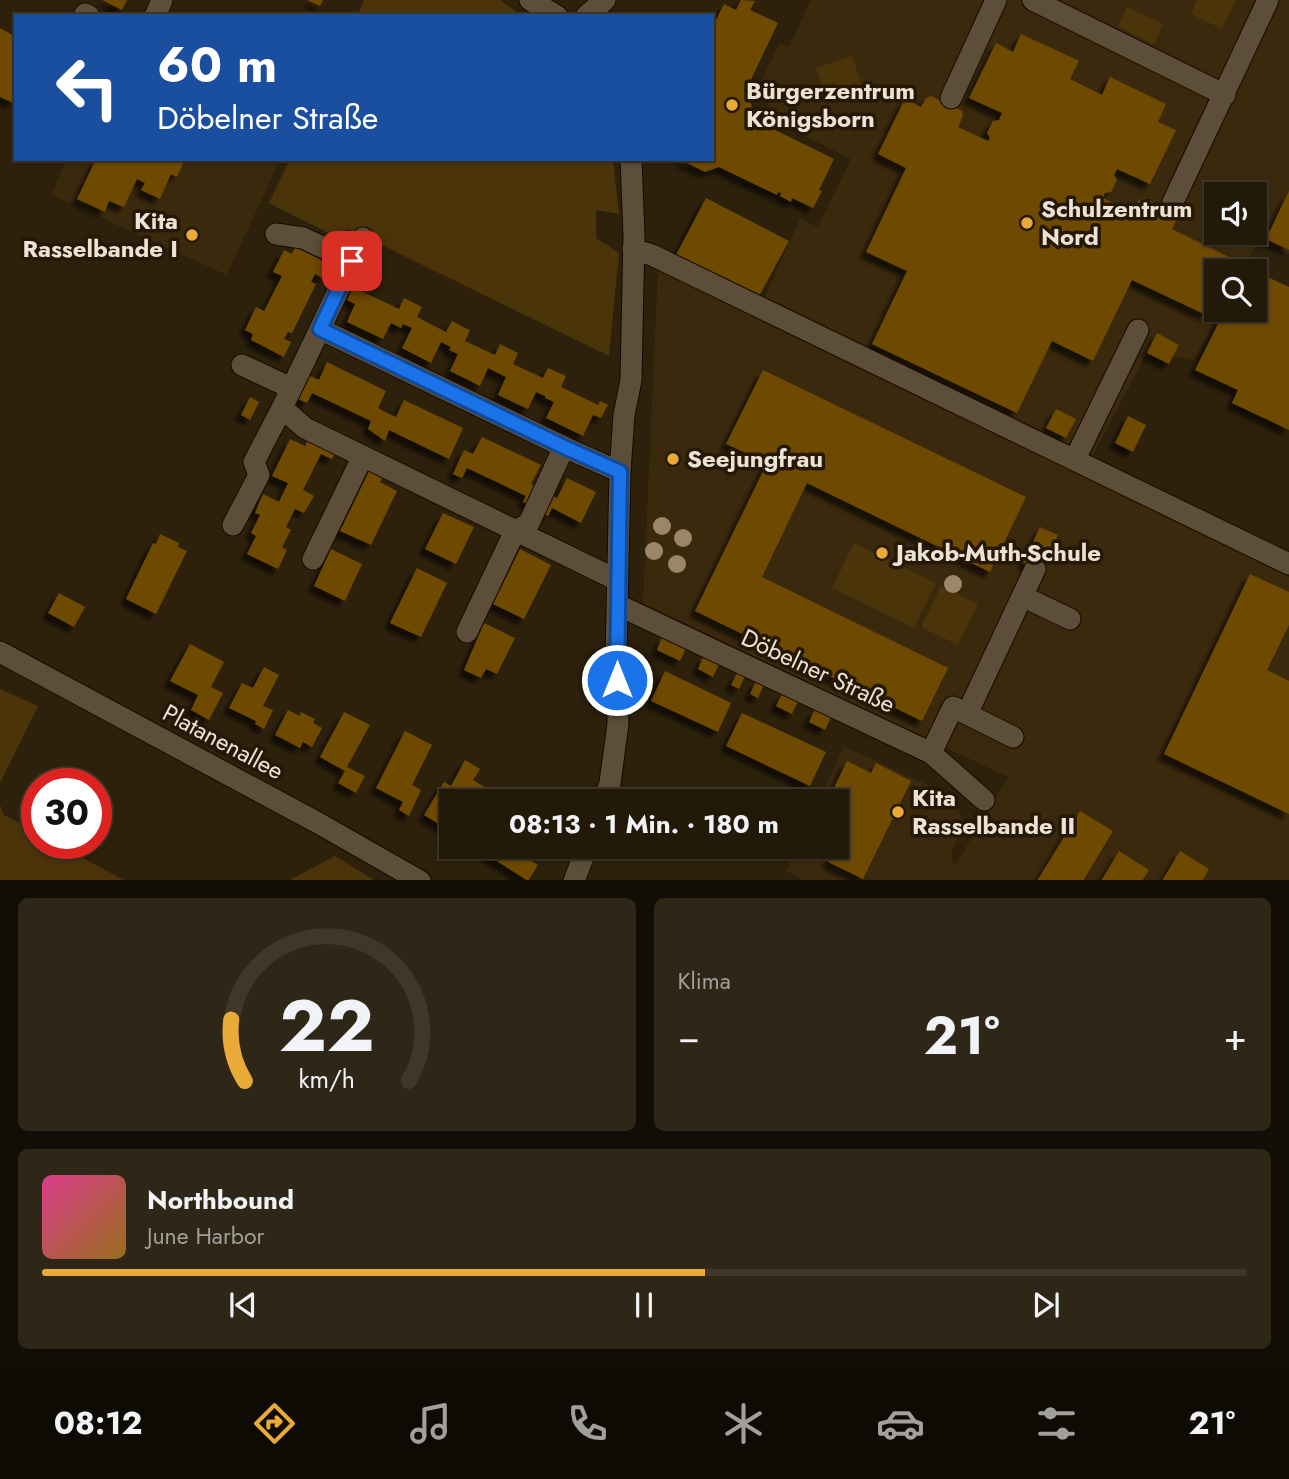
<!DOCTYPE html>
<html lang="de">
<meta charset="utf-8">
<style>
body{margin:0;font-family:Jost,sans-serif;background:#2e2617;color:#f1f3f6;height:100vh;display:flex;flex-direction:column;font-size:26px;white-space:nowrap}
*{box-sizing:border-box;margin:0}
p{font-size:23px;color:#a2a09c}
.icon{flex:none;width:38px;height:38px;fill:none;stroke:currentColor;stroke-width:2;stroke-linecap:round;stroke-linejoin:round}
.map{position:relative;height:880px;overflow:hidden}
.panel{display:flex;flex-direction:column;gap:18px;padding:18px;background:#130e05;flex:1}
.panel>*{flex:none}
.guide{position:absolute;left:14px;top:14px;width:700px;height:147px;border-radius:0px;box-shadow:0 2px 5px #0004,0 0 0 2px #3f382a;background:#1a4fa0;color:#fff;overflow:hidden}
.controls{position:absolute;left:1204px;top:182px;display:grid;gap:14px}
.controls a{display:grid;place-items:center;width:63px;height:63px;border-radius:0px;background:#221909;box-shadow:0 2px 5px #0004,0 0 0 2px #3f382a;font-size:35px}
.speed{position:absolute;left:21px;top:768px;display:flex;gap:14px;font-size:35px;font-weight:700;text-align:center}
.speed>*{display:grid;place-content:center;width:91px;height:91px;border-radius:50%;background:#221909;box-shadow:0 2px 5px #0004,0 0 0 2px #3f382a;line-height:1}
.speed .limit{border:10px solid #d22;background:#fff;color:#111}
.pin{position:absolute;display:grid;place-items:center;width:60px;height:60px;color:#fff;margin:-30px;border-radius:14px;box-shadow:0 4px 10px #0006}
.me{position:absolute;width:77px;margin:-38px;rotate:0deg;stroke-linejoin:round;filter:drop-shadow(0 0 5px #0008)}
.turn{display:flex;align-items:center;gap:24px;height:147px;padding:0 28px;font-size:32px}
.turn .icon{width:91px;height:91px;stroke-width:2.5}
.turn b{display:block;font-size:49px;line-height:60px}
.big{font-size:52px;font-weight:700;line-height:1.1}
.panel .card{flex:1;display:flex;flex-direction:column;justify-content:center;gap:10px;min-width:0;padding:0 24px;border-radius:10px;background:#2e2617}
.panel .dial{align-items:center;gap:0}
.dial svg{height:182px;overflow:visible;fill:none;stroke:#3f382a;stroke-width:7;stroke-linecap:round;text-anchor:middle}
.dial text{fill:#f1f3f6;stroke:none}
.song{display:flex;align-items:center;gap:21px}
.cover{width:84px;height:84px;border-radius:10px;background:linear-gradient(135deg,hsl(330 70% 55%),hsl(40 70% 35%))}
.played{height:7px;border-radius:4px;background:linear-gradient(90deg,#eaaa38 55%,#3f382a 55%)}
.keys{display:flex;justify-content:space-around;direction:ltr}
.heat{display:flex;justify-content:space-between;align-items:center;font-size:38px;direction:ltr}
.panel .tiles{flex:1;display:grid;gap:18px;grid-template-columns:1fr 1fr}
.card:last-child{grid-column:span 2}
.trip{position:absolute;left:439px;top:789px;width:410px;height:70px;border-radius:0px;background:#221909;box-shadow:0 2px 5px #0004,0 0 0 2px #3f382a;font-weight:700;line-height:70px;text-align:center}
.menu{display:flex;height:112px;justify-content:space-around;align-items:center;background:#0e0a04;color:#a2a09c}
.menu .icon{width:49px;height:49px}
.menu .on{color:#eaaa38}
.menu b{font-size:32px;color:#f1f3f6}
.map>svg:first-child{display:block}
.built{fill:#3a290d;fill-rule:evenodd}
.green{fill:#4b3409}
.building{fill:#6e4a00;filter:url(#shadow)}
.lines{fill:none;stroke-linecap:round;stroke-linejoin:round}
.minor-casing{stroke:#160a00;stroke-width:23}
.minor{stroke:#5c4e38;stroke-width:21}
.tree{fill:#9b8768}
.route-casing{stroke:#114b97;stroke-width:18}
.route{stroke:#1a73e8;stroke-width:12}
.poi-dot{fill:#eaaa38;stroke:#251804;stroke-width:2.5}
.labels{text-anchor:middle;stroke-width:7;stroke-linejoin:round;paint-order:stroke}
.poi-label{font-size:24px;font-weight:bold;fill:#ece3d6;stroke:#251804;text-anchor:start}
.street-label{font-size:24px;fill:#ece3d6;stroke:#251804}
</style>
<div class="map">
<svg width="1289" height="881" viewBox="0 0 1289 881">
<defs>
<filter id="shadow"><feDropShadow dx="-6" dy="6" stdDeviation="2" flood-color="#0009"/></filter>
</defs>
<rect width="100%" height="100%" fill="#2e210c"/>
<path class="built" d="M 811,0 L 1289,0 L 1289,254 L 1259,241 L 1242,271 L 1216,271 L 1216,310 L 1221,310 L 1194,360 L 1147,353 L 1092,457 L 763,301 L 800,219 L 818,227 L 851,159 L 774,120 L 760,83 L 779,44 L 789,47 ZM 1216,194 L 1255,194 L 1255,233 L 1216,233 Z
M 67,159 L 280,159 L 227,275 L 51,195 Z
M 658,269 L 1289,577 L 1289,880 L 804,880 L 786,871 L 797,847 L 836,847 L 836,802 L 819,801 L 844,746 L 951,796 L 965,823 L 951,853 L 954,867 L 1008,777 L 643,603 Z"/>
<path class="green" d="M 364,0 L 500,0 L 522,16 L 357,16 Z
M 1197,0 L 1236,0 L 1222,29 L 1191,14 Z
M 1127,7 L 1163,24 L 1154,44 L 1118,27 Z
M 852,56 L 862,86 L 827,98 L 816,68 Z
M 290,159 L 613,159 L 619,214 L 596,210 L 596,238 L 619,253 L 609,356 L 349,229 L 331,234 L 269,203 Z
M 854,543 L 936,583 L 914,628 L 832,588 Z
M 941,586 L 978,604 L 958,645 L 921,627 Z
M 0,689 L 38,706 L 0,783 Z
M 0,805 L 4,815 L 37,833 L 37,844 L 57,844 L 124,880 L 0,880 Z
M 335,856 L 374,880 L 290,880 Z"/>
<path class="building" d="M 102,0 L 127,0 L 122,10 Z
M 307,0 L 323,0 L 320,6 Z
M 741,0 L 755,1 L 750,10 L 778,23 L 746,90 L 757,121 L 834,159 L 819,190 L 822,191 L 813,208 L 792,198 L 791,202 L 780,196 L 781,193 L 778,192 L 777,195 L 719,167 L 705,172 L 679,159 L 712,159 L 712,28 L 724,4 L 736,10 Z
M 0,28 L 16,37 L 16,98 L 13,103 L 0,97 Z
M 1021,34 L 1079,61 L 1070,79 L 1102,95 L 1110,77 L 1166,104 L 1158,122 L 1176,130 L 1150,184 L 1117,169 L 1114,175 L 1117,180 L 1111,192 L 1105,193 L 1103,198 L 1133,212 L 1139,200 L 1144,198 L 1175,213 L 1177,218 L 1172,229 L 1233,259 L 1227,271 L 1216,271 L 1216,293 L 1206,315 L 1132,280 L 1093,361 L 1052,341 L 1017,413 L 872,344 L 907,271 L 866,252 L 906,168 L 878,154 L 905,99 L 921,107 L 926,98 L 931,96 L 962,111 L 963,116 L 958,127 L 988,141 L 990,138 L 987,133 L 993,121 L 999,120 L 1002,113 L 969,98 L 996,43 L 1013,52 Z
M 96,159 L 185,159 L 177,177 L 171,174 L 160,199 L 141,190 L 145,183 L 137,179 L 124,207 L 109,201 L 105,212 L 77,199 Z
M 1289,191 L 1289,250 L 1266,239 Z
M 706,198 L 789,241 L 758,298 L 676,255 Z
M 295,247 L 329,264 L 322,278 L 315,274 L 311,282 L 316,284 L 292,333 L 288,332 L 284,339 L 291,342 L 284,357 L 251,340 L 253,334 L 245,330 L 256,307 L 264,311 L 282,276 L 273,272 L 284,250 L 292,254 Z
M 1246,267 L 1289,287 L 1289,430 L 1232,403 L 1238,390 L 1195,370 L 1225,310 L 1255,310 L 1255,271 L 1244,271 Z
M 358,277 L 366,281 L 361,291 L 399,309 L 404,298 L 422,307 L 417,317 L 446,332 L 452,321 L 461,326 L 470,330 L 465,341 L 495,355 L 500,344 L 518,353 L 513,364 L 543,378 L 548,368 L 566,376 L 561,387 L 598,405 L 600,401 L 608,405 L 601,418 L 593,415 L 583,436 L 546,418 L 554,402 L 545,398 L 545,396 L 536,392 L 528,409 L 498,395 L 506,377 L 488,368 L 480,386 L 450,371 L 458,354 L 449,350 L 451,347 L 441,342 L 431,363 L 402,348 L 412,328 L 403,324 L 401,328 L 391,323 L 383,339 L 347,322 L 355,304 L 347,300 Z
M 1157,333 L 1179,345 L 1169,364 L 1147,353 Z
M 327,362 L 386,391 L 378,408 L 387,413 L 396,417 L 404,400 L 463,428 L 449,459 L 389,430 L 385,441 L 368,429 L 371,421 L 312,393 L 307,403 L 298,399 L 310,376 L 319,380 Z
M 763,370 L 1026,497 L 990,572 L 807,483 L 762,577 L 948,668 L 922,721 L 695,611 L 767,463 L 726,444 Z
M 250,397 L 259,402 L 250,420 L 241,415 Z
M 1056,409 L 1076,419 L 1066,438 L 1046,428 Z
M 1128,416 L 1146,425 L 1133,452 L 1115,443 Z
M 309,437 L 336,450 L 332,459 L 321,454 L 303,490 L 314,496 L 304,513 L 295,509 L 286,527 L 291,530 L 282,547 L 287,550 L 278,569 L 247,554 L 256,536 L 251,533 L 260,515 L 255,513 L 263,494 L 279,502 L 288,483 L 272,476 L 290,439 L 305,446 Z
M 482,437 L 541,465 L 531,484 L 540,488 L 532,506 L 523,502 L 526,496 L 467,468 L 462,478 L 453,474 L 464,450 L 473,454 Z
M 371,467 L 384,473 L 380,482 L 397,491 L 371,545 L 340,531 Z
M 567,478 L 596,492 L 581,523 L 552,508 L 548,516 L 539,512 L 547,494 L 557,498 Z
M 443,513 L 474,527 L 456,564 L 425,549 Z
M 1040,527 L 1058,535 L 1041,572 L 1023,563 Z
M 160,534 L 179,543 L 178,547 L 187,551 L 156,614 L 126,599 L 153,543 L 156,544 Z
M 331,549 L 362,564 L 345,601 L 314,586 Z
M 520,549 L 551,565 L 524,619 L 493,604 Z
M 417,568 L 447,583 L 421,637 L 390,623 Z
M 1250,574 L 1289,592 L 1289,625 L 1267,670 L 1289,681 L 1289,814 L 1164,754 Z
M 59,593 L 85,607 L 74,627 L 48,613 Z
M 484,623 L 515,638 L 497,674 L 486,669 L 481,678 L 464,670 Z
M 662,637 L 686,648 L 680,661 L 657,650 Z
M 190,644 L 224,662 L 211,687 L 223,693 L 209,720 L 191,710 L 198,695 L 170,681 Z
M 703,657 L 719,664 L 713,677 L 698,669 Z
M 264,667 L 279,675 L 263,706 L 273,710 L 264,729 L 255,724 L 256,721 L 229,708 L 242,683 L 253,688 Z
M 665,671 L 731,703 L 718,732 L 651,701 Z
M 737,673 L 745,676 L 739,689 L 731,685 Z
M 756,681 L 764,685 L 758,698 L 750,694 Z
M 782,694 L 798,701 L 792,714 L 776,706 Z
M 815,709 L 831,717 L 825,730 L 809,722 Z
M 288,710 L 300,716 L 301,712 L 315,719 L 313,723 L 322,728 L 312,747 L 303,742 L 300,748 L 275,735 Z
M 344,712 L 370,725 L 347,767 L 365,776 L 356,793 L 338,783 L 345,771 L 320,757 Z
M 742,713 L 826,752 L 810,786 L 726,746 Z
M 405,731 L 432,745 L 412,785 L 421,790 L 409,816 L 399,810 L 403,802 L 376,788 Z
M 465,760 L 480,769 L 473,780 L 486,788 L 478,802 L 452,802 L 452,847 L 442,841 L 449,830 L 424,815 L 444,782 L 451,786 Z
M 847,761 L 871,773 L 876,763 L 911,781 L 863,879 L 828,862 L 833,853 L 820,847 L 836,847 L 836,801 L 840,794 L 833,790 Z
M 512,790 L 530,802 L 505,802 Z
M 1080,811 L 1113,831 L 1083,881 L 1037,881 Z
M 475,847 L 526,847 L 521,855 L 538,865 L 528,881 Z
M 1119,851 L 1149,870 L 1142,881 L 1101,881 Z
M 1180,851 L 1209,869 L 1202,881 L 1162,881 Z"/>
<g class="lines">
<g class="minor-casing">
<path id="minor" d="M 530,0 L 557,16
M 1033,0 L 1225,95
M 85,14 L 89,16
M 155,16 L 162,0
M 586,16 L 605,0
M 951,98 L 996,0
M 1173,202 L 1268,0
M 276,234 L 303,238 L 352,261
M 633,249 L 652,255 L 1289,564
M 320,329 L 363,238
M 242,365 L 291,388
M 1075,459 L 1138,330
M 233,525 L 259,475 L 254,462 L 282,408
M 313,559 L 363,456
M 617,580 L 305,428 L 282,408 L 320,329 L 564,447 L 620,472
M 1024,597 L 1070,619
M 618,605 L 931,753 L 984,800
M 467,632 L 515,531 L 529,523 L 564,447
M 0,652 L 320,824 L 420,881
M 967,714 L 1013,737
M 931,753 L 953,707 L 967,714 L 1035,569
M 604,802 L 610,783 L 618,724 L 616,657 L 620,472 L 624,415 L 631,380 L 634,235 L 631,159
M 574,881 L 587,847"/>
</g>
<use href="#minor" class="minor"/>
</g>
<g class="tree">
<circle cx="662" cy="526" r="9"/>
<circle cx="683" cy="538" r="9"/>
<circle cx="654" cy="551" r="9"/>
<circle cx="677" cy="564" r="9"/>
<circle cx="953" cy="584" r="9"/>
</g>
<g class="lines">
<g class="route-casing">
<path id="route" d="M 352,261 L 320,329 L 564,447 L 620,472 L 617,680"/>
</g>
<use href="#route" class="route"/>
</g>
<g class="poi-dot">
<circle cx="732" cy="105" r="7"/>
<circle cx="1027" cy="223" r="7"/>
<circle cx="192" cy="235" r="7"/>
<circle cx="673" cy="459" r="7"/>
<circle cx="882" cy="553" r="7"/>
<circle cx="898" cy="812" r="7"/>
</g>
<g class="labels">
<g class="poi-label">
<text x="746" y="99">Bürgerzentrum<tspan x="746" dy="28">Königsborn</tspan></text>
<text x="1041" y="217">Schulzentrum<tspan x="1041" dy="28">Nord</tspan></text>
<text x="178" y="229" text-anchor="end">Kita<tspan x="178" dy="28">Rasselbande I</tspan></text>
<text x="687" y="467">Seejungfrau</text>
<text x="896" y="561">Jakob-Muth-Schule</text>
<text x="912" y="806">Kita<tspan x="912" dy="28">Rasselbande II</tspan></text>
</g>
<g class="street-label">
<text transform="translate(818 671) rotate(25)" y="8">Döbelner Straße</text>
<text transform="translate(223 742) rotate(28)" y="8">Platanenallee</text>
</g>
</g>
</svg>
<div class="controls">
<a><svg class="icon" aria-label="sound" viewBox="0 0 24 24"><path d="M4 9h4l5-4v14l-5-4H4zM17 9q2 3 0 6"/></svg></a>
<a><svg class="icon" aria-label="search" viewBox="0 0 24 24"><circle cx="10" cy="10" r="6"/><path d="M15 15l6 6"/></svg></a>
</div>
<div class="speed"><div class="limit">30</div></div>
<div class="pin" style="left:352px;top:261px;background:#d93025"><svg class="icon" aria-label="arrive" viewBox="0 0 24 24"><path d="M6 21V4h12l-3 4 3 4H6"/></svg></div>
<svg class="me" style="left:617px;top:680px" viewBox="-20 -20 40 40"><circle r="17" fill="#1a73e8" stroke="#fff" stroke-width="3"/><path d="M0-11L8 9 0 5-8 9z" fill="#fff"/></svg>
<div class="trip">08:13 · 1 Min. · 180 m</div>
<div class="guide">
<div class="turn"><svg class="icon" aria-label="left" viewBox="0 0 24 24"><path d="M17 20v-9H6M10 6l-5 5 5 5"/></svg><div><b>60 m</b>Döbelner Straße</div></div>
</div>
</div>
<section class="panel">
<div class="tiles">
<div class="card dial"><svg viewBox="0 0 100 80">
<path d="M14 69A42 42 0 1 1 86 69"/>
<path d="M14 69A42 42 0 0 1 8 42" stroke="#eaaa38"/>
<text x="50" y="56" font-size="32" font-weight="700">22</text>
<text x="50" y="72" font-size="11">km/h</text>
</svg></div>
<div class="card"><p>Klima</p>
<div class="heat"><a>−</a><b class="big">21°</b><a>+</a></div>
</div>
<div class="card">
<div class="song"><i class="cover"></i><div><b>Northbound</b><p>June Harbor</p></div></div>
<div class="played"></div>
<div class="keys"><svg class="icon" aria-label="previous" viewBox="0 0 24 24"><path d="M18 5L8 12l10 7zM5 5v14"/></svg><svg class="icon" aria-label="pause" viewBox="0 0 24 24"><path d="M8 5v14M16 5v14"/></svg><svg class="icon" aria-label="next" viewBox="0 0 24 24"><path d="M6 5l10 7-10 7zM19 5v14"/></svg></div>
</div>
</div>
</section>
<nav class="menu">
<b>08:12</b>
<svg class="icon on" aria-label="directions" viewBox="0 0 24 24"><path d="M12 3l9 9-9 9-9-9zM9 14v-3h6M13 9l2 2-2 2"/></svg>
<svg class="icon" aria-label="music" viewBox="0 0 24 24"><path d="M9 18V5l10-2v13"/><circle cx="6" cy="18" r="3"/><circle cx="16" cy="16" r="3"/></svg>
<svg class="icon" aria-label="phone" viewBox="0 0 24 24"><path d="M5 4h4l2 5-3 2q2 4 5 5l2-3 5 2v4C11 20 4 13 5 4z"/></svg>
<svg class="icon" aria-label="climate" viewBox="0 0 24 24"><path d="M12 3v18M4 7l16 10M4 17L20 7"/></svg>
<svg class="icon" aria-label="car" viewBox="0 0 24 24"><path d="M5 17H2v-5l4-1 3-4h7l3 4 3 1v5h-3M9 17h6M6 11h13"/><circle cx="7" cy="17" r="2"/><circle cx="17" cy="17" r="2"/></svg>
<svg class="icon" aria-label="filters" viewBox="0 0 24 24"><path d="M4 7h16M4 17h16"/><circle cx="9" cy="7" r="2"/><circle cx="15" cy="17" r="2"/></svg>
<b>21°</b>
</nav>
